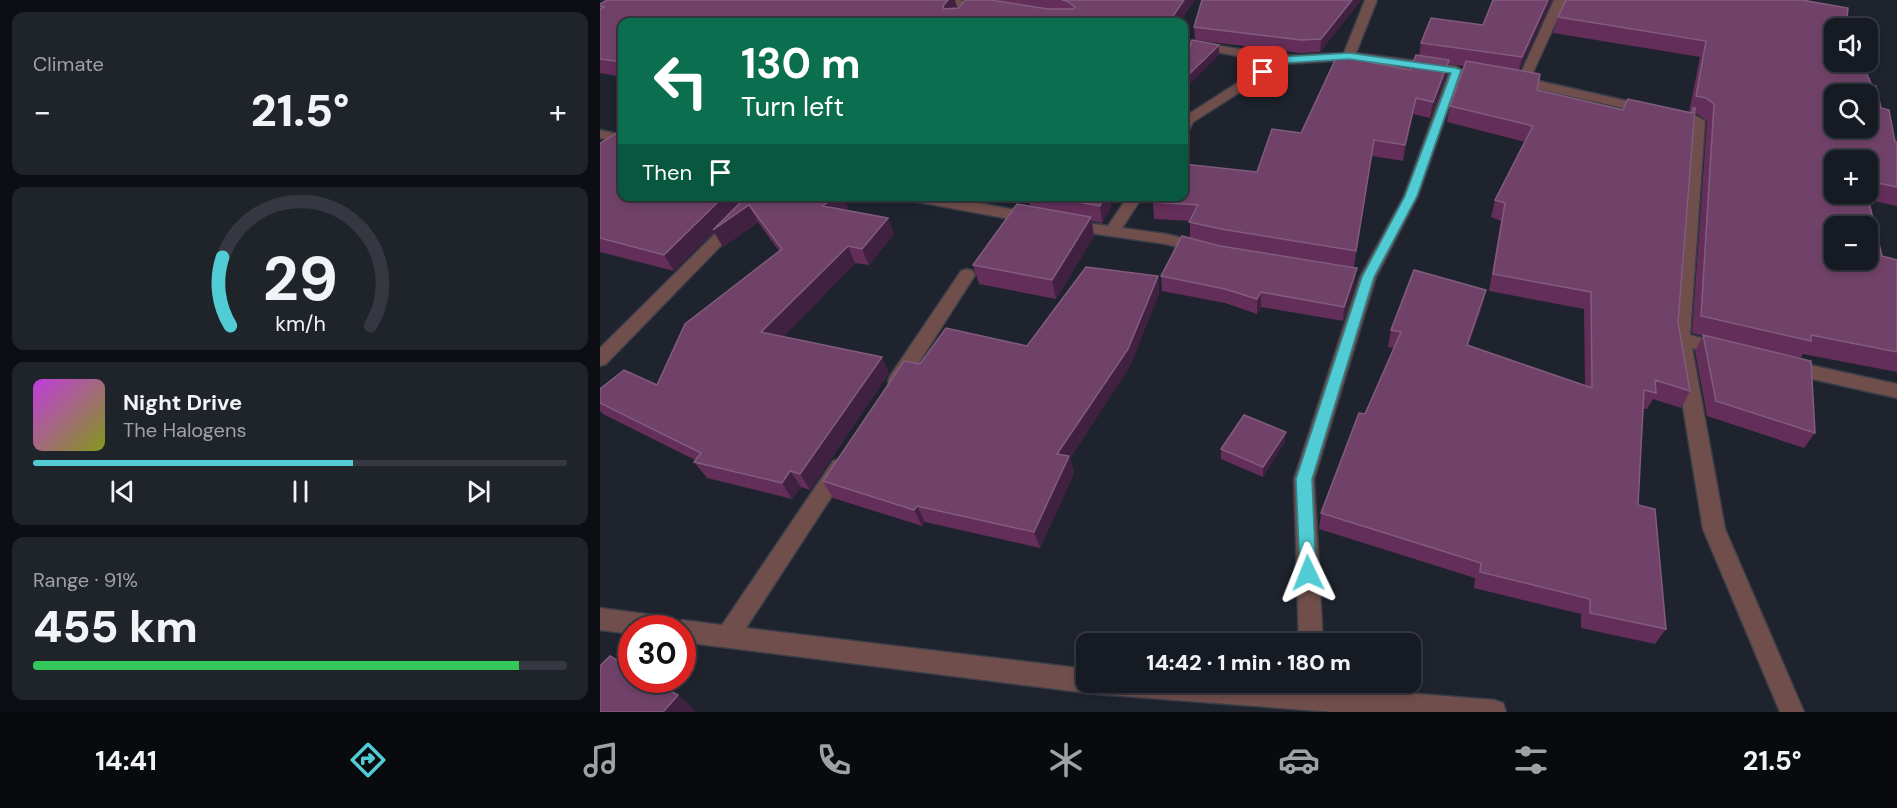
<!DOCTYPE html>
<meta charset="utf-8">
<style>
body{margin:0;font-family:"DM Sans",sans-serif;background:#1f232a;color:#f1f3f6;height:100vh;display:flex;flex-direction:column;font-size:22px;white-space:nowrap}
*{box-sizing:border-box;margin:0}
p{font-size:20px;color:#9ea1a5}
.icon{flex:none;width:33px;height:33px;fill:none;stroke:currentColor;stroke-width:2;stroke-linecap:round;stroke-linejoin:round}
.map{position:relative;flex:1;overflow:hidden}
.panel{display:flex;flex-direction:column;gap:12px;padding:12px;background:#0c0e13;width:600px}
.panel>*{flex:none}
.banner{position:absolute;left:18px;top:18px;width:570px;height:183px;border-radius:12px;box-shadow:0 3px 9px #0003,0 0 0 2px #353840;background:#0b6e4f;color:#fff;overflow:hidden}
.buttons{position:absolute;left:1224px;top:18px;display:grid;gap:12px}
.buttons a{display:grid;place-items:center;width:54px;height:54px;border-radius:12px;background:#161a22;box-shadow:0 3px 9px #0003,0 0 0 2px #353840;font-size:30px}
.speed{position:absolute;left:18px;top:615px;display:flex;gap:12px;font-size:30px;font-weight:700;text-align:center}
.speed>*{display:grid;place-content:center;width:78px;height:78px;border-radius:50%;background:#161a22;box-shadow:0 3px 9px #0003,0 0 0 2px #353840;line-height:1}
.speed .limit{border:9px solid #d22;background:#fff;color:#111}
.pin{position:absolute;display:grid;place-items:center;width:51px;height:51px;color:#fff;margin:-26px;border-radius:12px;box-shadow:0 3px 9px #0006}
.me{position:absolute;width:66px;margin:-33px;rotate:358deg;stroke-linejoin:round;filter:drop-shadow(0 0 4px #0008)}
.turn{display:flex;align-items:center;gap:21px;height:126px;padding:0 24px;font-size:27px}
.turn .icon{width:78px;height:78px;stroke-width:2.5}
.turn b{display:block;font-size:42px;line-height:51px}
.then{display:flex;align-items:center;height:57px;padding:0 24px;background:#0003;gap:12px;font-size:22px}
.big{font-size:45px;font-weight:800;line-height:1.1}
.panel .tile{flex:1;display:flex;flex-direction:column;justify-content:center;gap:9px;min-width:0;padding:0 21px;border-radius:12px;background:#1f232a}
.panel .dial{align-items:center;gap:0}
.dial svg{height:156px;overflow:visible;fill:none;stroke:#353840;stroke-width:7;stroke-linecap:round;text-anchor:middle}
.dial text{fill:#f1f3f6;stroke:none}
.song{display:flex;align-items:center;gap:18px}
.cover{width:72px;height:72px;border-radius:9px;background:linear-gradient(135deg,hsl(290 70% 55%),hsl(70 70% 35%))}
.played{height:6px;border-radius:3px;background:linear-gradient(90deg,#51ccd4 60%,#353840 60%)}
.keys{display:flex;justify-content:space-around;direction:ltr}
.heat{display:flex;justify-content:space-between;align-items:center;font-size:33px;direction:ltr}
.charge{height:9px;border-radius:4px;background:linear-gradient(90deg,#34c759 91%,#353840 0)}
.trip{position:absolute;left:476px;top:633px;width:345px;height:60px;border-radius:12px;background:#161a22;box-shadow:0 3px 9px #0003,0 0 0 2px #353840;font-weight:800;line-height:60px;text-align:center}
.tab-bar{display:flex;height:96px;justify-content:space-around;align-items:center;background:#090a0e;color:#9ea1a5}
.tab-bar .icon{width:42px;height:42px}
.tab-bar .current{color:#51ccd4}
.tab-bar b{font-size:27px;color:#f1f3f6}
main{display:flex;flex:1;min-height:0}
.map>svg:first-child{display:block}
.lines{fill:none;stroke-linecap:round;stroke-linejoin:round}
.minor-casing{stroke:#3a3e49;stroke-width:3}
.minor{fill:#704e4b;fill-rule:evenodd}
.wall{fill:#632e59;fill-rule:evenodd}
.shaded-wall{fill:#412141}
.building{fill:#704269;stroke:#825c7e;stroke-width:1.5;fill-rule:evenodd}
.route{fill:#51ccd4;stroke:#35858a;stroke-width:1.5}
</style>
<main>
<section class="panel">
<div class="tile"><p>Climate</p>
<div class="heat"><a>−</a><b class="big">21.5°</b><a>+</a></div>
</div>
<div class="tile dial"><svg viewBox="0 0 100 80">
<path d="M14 69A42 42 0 1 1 86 69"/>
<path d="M14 69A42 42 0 0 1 10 34" stroke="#51ccd4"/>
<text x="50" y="56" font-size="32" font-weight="700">29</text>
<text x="50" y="72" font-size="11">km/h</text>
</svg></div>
<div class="tile">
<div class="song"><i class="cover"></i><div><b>Night Drive</b><p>The Halogens</p></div></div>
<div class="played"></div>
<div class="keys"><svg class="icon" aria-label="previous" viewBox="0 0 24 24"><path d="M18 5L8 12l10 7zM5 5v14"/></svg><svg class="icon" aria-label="pause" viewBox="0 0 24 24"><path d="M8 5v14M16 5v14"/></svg><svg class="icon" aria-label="next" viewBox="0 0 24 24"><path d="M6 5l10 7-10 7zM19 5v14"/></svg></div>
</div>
<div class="tile"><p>Range · 91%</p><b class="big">455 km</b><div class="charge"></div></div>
</section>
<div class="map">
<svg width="1297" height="712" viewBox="0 0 1297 712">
<rect width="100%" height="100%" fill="#1e232e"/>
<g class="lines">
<g class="minor-casing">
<path id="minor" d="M 334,0 L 359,0 L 388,6 L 390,8 L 384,11 L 340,3 Z
M 765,0 L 777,0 L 756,53 L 856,66 L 862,70 L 818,196 L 776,277 L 714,479 L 723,644 L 699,644 L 694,479 L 760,277 L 804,196 L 849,73 L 749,60 L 684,64 L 593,122 L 589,130 L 584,131 L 584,117 L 670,62 L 584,46 L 584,40 L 681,56 L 744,53 Z
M 954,0 L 966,0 L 930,79 L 1098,117 L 1105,121 L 1090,335 L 1129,345 L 1132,350 L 1129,355 L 1123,356 L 1092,348 L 1125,529 L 1204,712 L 1180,712 L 1103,529 L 1072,339 L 1091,123 L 911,83 L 910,80 L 911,77 L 919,77 Z
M 0,130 L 22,135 L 22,143 L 0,138 Z
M 153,196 L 169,196 L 6,364 L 0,366 L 0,348 Z
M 306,196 L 341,196 L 432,213 L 440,218 L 432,223 L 313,201 Z
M 528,196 L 543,196 L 522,228 L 566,234 L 607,244 L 609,248 L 607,252 L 601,253 L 566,244 L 468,230 L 460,225 L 468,220 L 508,226 Z
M 367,269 L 373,271 L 375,275 L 304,386 L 297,388 L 290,386 L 288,381 L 290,376 L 361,271 Z
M 1187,360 L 1297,384 L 1297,398 L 1181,372 L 1178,367 L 1181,362 Z
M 240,459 L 247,461 L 250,467 L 247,473 L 146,628 L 486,669 L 486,682 L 663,682 L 894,700 L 903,703 L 906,712 L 733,712 L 496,694 L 82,642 L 82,628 L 32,628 L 32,634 L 0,630 L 0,608 L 69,617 L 78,622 L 82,620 L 122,625 L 233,461 Z"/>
</g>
<use href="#minor" class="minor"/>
</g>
<path class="wall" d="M 7,0 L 355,0 L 357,8 L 366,0 L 594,0 L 580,22 L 22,22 L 22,77 L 0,73 L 0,4 Z
M 761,0 L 720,52 L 701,53 L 595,40 L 594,27 Z
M 893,0 L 952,0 L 919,70 L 937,90 L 1023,110 L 1089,112 L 1100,57 L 953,33 L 958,17 L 1246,28 L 1295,142 L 1297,142 L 1297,206 L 1269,200 L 1282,256 L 1297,260 L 1297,372 L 1203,354 L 1200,359 L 1215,433 L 1204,448 L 1107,416 L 1095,351 L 1103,336 L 1092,333 L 1107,121 L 1099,115 L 1095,114 L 1078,322 L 1090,391 L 1081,408 L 1053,399 L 1047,409 L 1043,409 L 1038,505 L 1066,629 L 1055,644 L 981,628 L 981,614 L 874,588 L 875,578 L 719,529 L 721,513 L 794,348 L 788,347 L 791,330 L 886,290 L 882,307 L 868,346 L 985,385 L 984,309 L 889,291 L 901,221 L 891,217 L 895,200 L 925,142 L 847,122 L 850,106 L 864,66 L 848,64 L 846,75 L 830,118 L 813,114 L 803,161 L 772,156 L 754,267 L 621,246 L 590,238 L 590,221 L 554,219 L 553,202 L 657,172 L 701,133 L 810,70 L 819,56 L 821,43 L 883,25 ZM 1268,160 L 1268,194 L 1234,194 Z
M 0,143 L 22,196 L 248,208 L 245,210 L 288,218 L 294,234 L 269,265 L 255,263 L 183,337 L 289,373 L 210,490 L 201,487 L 192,499 L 107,478 L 94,462 L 95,460 L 3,414 L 0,411 L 0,389 L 57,385 L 179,251 L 158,222 L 123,247 L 114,232 L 74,271 L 0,252 Z
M 403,196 L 510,196 L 511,207 L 502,223 L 492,221 L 494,236 L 456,299 L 379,284 L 373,265 L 430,207 L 429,200 Z
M 558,276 L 559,293 L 530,366 L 470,458 L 474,473 L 440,548 L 325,522 L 322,526 L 233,498 L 223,481 L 320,364 L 427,346 Z
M 561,276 L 755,283 L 743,321 L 661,307 L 657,314 L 625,303 L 562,291 Z
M 685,442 L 663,477 L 621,459 L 621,449 Z"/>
<path class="shaded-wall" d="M 348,0 L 355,0 L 357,8 L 347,22 L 343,6 Z
M 584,0 L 594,0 L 580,22 L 569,22 Z
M 752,0 L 761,0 L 720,52 L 721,39 Z
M 948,0 L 952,0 L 918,74 L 922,57 Z
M 619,45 L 619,55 L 584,90 L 584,79 Z
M 849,60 L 846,75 L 830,118 L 833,102 Z
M 816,98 L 813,114 L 803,161 L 805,145 Z
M 774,140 L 772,156 L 754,267 L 756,251 Z
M 124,196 L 149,196 L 149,205 L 158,222 L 123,247 L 114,232 L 74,271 L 64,255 Z
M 235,196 L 243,196 L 248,208 L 230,223 L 223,206 Z
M 505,196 L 510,196 L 511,207 L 502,223 L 500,206 Z
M 491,217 L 494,236 L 456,299 L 452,280 Z
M 288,218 L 294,234 L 269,265 L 262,249 Z
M 248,246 L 255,263 L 171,349 L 161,332 Z
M 757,268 L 755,283 L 743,321 L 744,307 Z
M 558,276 L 559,293 L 530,366 L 470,458 L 474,473 L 440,548 L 434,532 L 457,454 Z
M 886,290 L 882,307 L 863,362 L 867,345 Z
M 661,292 L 661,307 L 657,314 L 657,299 Z
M 282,357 L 289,373 L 210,490 L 200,474 Z
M 686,432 L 685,442 L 663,477 L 663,467 Z
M 190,471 L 201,487 L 192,499 L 182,483 Z
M 317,506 L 325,522 L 322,526 L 314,510 Z
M 78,695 L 95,710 L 94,712 L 63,712 Z"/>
<path class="building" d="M 7,0 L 348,0 L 343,6 L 344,9 L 358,8 L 366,0 L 391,0 L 448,9 L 473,9 L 475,7 L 467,1 L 462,0 L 584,0 L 569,22 L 22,22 L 22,62 L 0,59 L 0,9 L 4,7 L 0,6 L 0,4 Z
M 602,0 L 752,0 L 721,39 L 701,40 L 594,27 Z
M 893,0 L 948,0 L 922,57 L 821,43 L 831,18 L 883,25 Z
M 966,0 L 1202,0 L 1248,8 L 1246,28 L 1234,28 L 1234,62 L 1261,62 L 1272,85 L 1276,86 L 1281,108 L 1289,110 L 1295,142 L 1297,142 L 1297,187 L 1268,181 L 1268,160 L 1234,160 L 1234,194 L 1267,194 L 1282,256 L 1297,260 L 1297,352 L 1211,335 L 1211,341 L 1101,316 L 1114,104 L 1106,98 L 1096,96 L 1106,41 L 958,17 ZM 1234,94 L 1268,94 L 1268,128 L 1234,128 ZM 1234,226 L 1268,226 L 1268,260 L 1234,260 Z
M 592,40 L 619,45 L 584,79 L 584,69 Z
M 816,55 L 849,60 L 833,102 L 816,98 L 805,145 L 774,140 L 756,251 L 621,229 L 589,222 L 598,205 L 553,202 L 555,196 L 584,196 L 584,164 L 657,172 L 672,129 L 701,133 L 737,56 L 810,70 Z
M 866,61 L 940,74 L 937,90 L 1023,110 L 1028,99 L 1092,113 L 1093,108 L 1095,108 L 1078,322 L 1090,391 L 1055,380 L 1056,393 L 1044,390 L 1038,505 L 1055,509 L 1066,629 L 990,613 L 990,599 L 880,572 L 881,563 L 721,513 L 759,413 L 765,414 L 801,332 L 791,330 L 814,270 L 886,290 L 867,345 L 992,388 L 991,292 L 893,274 L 905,203 L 895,200 L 933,126 L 850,106 Z
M 22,130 L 22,196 L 124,196 L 64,255 L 0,238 L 0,143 Z
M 147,196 L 235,196 L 223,206 L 288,218 L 262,249 L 248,246 L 161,332 L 282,357 L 200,474 L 190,471 L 182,483 L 94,462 L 101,453 L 0,403 L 0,389 L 24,370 L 57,385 L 85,324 L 182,249 L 149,205 L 113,230 Z
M 445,196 L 505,196 L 500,206 Z
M 417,204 L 491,217 L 452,280 L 373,265 Z
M 582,236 L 620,246 L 757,268 L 744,307 L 661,292 L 657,299 L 625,289 L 561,276 Z
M 486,267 L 558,276 L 528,349 L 457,454 L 469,456 L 434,532 L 317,506 L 314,510 L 223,481 L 304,361 L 320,364 L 346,328 L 427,346 Z
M 1103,335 L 1211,361 L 1215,433 L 1116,401 Z
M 644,415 L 686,432 L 663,467 L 621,449 Z
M 10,656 L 32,669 L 32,680 L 50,680 L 78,695 L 63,712 L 0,712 L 0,666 Z"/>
<path class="route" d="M 749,53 L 856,68 L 861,70 L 817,196 L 774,277 L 712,479 L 716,573 L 714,578 L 708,581 L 702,578 L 700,573 L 696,479 L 762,277 L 805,196 L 851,73 L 749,59 L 684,63 L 666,74 L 658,72 L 681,57 Z"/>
</svg>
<div class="buttons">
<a><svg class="icon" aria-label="sound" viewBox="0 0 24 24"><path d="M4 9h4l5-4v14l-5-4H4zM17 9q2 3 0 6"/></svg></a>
<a><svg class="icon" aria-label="search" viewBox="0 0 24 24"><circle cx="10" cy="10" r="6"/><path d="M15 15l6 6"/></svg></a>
<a>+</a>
<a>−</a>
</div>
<div class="speed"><div class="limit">30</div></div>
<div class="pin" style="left:663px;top:72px;background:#d93025"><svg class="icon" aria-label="arrive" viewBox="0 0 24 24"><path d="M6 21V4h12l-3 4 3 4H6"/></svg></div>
<svg class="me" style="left:708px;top:573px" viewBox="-20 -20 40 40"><path d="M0-17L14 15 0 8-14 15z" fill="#51ccd4" stroke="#fff" stroke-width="4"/></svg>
<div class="trip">14:42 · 1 min · 180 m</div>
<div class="banner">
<div class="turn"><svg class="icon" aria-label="left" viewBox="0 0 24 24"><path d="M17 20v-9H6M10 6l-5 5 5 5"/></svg><div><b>130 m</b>Turn left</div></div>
<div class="then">Then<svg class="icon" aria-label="arrive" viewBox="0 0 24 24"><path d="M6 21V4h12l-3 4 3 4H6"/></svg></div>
</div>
</div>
</main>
<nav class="tab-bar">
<b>14:41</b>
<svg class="icon current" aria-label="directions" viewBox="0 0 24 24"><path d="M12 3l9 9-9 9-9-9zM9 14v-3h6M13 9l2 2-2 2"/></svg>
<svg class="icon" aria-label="music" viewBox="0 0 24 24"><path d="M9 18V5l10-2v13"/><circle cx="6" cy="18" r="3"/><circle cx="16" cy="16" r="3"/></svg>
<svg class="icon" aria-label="phone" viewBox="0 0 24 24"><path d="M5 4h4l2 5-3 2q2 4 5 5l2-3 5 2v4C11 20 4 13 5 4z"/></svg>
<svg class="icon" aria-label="climate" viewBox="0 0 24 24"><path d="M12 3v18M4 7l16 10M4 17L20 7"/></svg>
<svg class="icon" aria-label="car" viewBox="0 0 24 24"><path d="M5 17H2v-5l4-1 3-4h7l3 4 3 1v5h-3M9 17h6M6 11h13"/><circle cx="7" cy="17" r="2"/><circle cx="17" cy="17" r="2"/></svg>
<svg class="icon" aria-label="filters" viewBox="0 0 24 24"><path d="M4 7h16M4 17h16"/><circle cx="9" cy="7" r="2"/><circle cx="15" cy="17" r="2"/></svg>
<b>21.5°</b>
</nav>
